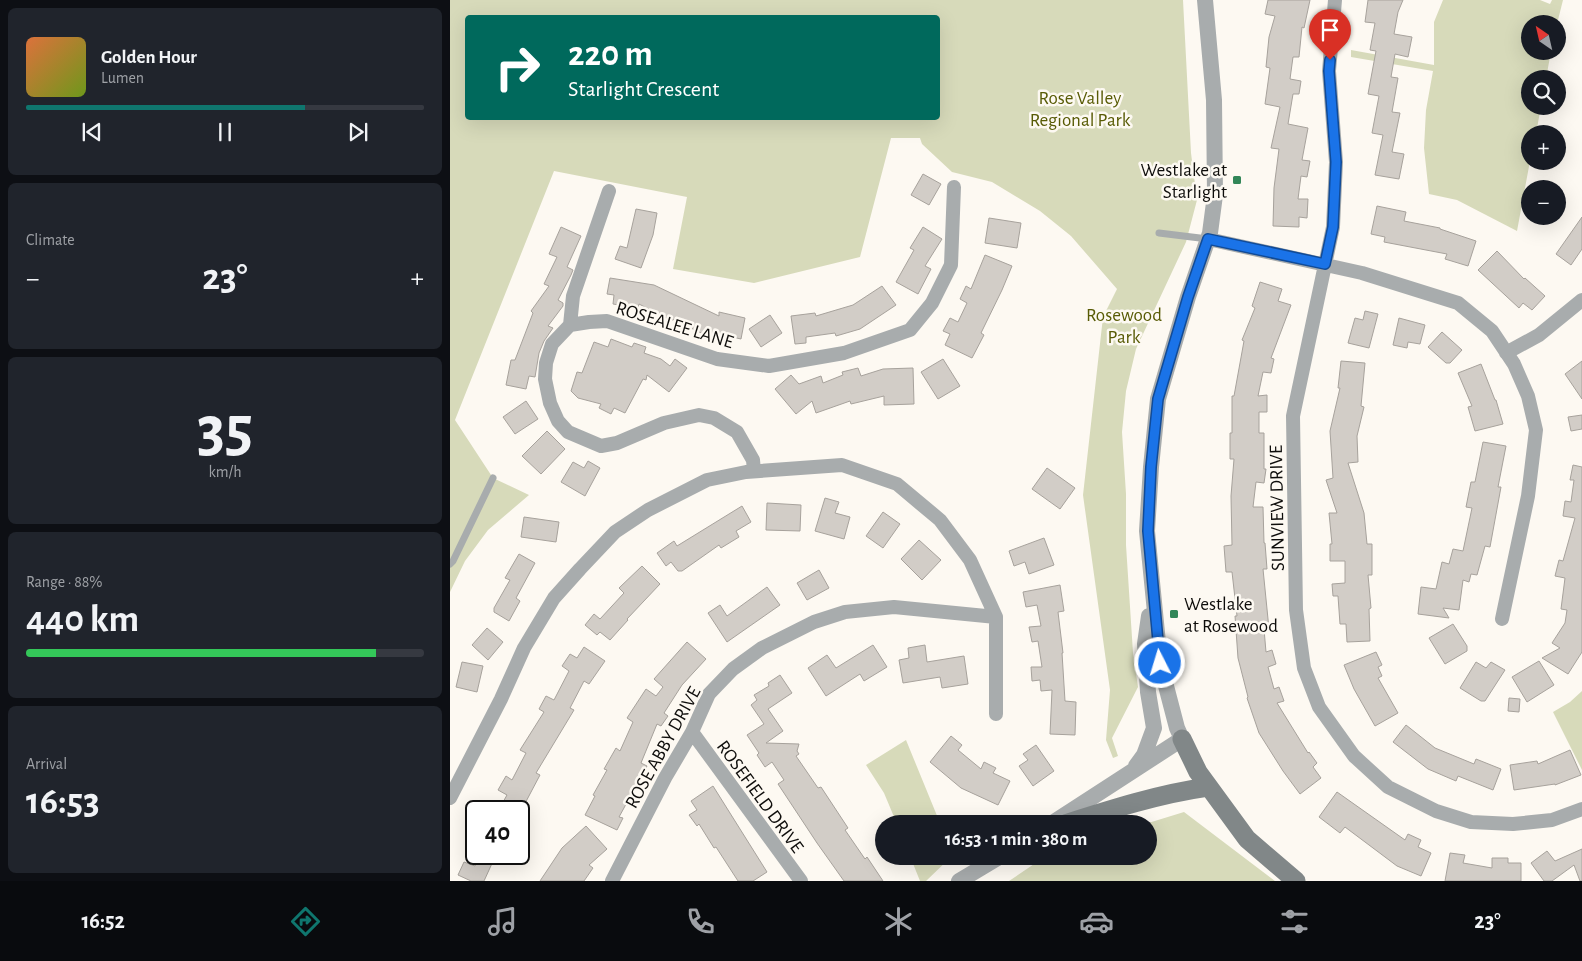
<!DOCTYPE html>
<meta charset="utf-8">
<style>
body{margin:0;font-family:"Alegreya Sans",sans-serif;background:#20242c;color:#f1f3f6;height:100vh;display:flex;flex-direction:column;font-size:19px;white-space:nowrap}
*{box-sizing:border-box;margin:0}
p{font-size:16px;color:#9ea1a6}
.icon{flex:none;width:28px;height:28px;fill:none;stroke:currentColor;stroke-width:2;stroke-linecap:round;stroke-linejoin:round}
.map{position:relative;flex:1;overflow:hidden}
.side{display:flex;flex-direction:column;gap:8px;padding:8px;background:#0d0f14;width:450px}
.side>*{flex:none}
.banner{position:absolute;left:15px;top:15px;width:475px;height:105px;border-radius:5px;box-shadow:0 5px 20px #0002;background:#00695c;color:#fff;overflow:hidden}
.needle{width:32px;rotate:326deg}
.buttons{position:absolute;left:1071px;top:15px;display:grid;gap:10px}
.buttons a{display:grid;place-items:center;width:45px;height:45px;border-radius:50%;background:#171b24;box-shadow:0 5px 20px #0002;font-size:25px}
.speed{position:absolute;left:15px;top:800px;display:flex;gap:10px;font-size:25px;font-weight:700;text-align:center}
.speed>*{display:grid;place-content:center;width:65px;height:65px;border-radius:50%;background:#171b24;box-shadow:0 5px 20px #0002;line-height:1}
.speed .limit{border:2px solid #111;border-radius:8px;background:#fff;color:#111}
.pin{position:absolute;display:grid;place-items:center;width:42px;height:42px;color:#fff;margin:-51px -21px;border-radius:50% 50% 50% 0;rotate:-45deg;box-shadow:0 0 5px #0007}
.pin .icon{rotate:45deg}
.me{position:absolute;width:55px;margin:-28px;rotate:355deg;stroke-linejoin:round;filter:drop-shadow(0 0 4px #0008)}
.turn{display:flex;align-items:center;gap:18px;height:105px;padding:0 20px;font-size:22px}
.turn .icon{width:65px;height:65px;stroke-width:2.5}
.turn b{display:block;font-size:35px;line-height:42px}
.big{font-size:38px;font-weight:600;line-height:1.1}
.side .tile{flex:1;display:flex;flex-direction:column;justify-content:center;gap:8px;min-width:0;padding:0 18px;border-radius:8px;background:#20242c}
.side .dial{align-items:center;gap:0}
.dial b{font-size:65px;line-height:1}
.song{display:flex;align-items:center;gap:15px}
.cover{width:60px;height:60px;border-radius:8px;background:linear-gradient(135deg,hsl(20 70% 55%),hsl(80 70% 35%))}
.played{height:5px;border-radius:2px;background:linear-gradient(90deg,#0f766e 70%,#363941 70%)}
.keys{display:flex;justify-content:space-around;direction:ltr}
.heat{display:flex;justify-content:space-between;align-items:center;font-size:28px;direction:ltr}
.charge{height:8px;border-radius:4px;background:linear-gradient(90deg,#34c759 88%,#363941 0)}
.trip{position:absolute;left:425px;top:815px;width:282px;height:50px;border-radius:25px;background:#171b24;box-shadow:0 5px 20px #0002;font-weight:600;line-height:50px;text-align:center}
.tab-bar{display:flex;height:80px;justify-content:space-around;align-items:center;background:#090b0e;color:#9ea1a6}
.tab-bar .icon{width:35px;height:35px}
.tab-bar .active{color:#0f766e}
.tab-bar b{font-size:22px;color:#f1f3f6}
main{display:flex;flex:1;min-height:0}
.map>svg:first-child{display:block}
.green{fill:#d7daba;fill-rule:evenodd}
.building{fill:#d2cdc7;stroke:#a7a29c}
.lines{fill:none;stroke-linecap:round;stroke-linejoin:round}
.service{stroke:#a8acad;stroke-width:7}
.minor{stroke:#a8acad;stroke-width:14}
.tertiary{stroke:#a8acad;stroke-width:16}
.secondary{stroke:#818788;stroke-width:19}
.route-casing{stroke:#114b97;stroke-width:12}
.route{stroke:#1a73e8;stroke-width:9}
.poi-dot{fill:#328658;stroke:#fdf9f2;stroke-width:2}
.labels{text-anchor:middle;stroke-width:5;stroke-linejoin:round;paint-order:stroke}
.park-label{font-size:19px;fill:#585b05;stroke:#fdf9f2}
.poi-label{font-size:19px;fill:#0e0d0b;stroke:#fdf9f2;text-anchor:end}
.street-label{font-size:19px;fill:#0e0d0b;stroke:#fdf9f2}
</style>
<main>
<section class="side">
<div class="tile">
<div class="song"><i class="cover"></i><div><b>Golden Hour</b><p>Lumen</p></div></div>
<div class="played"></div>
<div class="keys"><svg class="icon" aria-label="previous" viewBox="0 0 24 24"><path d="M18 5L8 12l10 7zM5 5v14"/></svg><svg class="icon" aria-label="pause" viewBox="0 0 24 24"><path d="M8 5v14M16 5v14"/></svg><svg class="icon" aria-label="next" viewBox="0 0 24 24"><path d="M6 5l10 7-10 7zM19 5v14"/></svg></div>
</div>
<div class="tile"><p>Climate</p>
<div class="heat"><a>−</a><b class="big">23°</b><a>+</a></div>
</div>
<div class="tile dial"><b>35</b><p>km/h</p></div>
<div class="tile"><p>Range · 88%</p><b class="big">440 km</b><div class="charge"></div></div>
<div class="tile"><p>Arrival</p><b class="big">16:53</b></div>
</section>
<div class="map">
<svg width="1132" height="881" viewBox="0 0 1132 881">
<rect width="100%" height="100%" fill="#fdf9f2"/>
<path class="green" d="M 0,0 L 733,0 L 741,153 L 747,200 L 736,242 L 686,349 L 676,391 L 672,432 L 676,494 L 676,545 L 683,653 L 688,687 L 662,738 L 668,756 L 663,758 L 656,740 L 660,690 L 633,495 L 653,317 L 667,289 L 621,236 L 590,211 L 542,182 L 502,172 L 472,144 L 470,138 L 441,138 L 410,257 L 304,283 L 223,269 L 237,197 L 104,171 L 5,420 L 43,478 L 79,495 L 38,530 L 15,561 L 0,592 ZM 18,18 L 488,18 L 488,118 L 18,118 Z
M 993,0 L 1090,0 L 1100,4 L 1102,0 L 1113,0 L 1107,24 L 1080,24 L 1080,51 L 1101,51 L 1096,79 L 1080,79 L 1080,106 L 1091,106 L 1086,134 L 1080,134 L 1080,161 L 1067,231 L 1007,200 L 979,194 L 974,148 L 976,110 L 983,71 L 901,57 L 901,50 L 984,65 L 984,22 Z
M 1132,691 L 1132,770 L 1103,712 L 1120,702 Z
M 456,740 L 490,823 L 491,824 L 447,824 L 434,793 L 416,765 Z
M 734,812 L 825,881 L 559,881 L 596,856 L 699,856 L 699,824 L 695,824 Z
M 460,856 L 502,856 L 476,881 L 470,881 Z"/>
<path class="building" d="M 818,0 L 860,0 L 854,28 L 852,27 L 849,57 L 843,57 L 840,79 L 851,81 L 849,94 L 843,94 L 838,124 L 858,128 L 852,160 L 860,161 L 857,177 L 851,176 L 848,199 L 858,199 L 857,218 L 849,217 L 849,227 L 823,226 L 824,188 L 829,149 L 821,148 L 830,107 L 815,104 L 820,68 L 816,67 L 819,37 L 825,16 L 815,14 Z
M 918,0 L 953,0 L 948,12 L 944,34 L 962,37 L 958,57 L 945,54 L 941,77 L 948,78 L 942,112 L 950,113 L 942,152 L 954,154 L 949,179 L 925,175 L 933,135 L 922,133 L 929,96 L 918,94 L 926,51 L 920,50 L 925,23 L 915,22 Z
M 473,174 L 491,184 L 479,205 L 461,195 Z
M 927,206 L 956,212 L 954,221 L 990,228 L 990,229 L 1026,241 L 1018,266 L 995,259 L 997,254 L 934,242 L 935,237 L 921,234 Z
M 186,209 L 207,213 L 203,235 L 191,268 L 165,259 L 170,246 L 177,248 Z
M 1132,217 L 1132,249 L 1121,265 L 1106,254 Z
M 539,218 L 571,223 L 567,248 L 535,243 Z
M 111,227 L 131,236 L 117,267 L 123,270 L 121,275 L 108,300 L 113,303 L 113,306 L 98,326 L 103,328 L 94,341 L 89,353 L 85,377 L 79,376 L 76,389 L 56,385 L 61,360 L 65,360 L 83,313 L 81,311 L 99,286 L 94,284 L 107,257 L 99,254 Z
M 473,227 L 492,239 L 475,266 L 481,269 L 468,294 L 446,282 L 464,250 L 460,248 Z
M 1047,251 L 1074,279 L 1075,278 L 1095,296 L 1082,310 L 1073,303 L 1069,308 L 1028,270 Z
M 535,255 L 562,266 L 552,290 L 531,333 L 534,335 L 522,358 L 495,345 L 500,334 L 493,331 L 500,318 L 508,322 L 517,303 L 510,299 L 516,286 L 521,289 Z
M 160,278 L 204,285 L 269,316 L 269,312 L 295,318 L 291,339 L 278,336 L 277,342 L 266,340 L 222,319 L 222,321 L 189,304 L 188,308 L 163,304 L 164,295 L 157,294 Z
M 810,282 L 832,289 L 828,301 L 841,305 L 821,358 L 824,359 L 821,373 L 813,372 L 808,396 L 817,395 L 817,412 L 809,412 L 809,433 L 814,433 L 814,469 L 816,469 L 814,483 L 806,482 L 803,507 L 813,507 L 814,543 L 815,543 L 817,569 L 813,569 L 819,629 L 814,629 L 816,652 L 822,650 L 826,664 L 818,667 L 824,689 L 829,687 L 834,701 L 827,703 L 858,753 L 859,752 L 867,763 L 863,767 L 871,778 L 850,794 L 833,771 L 809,733 L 797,698 L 798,697 L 788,658 L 785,616 L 787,616 L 782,572 L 776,572 L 774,546 L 782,545 L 781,496 L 784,459 L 780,459 L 780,433 L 782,433 L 782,396 L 784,396 L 794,341 L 792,340 L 805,308 L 802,306 Z
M 432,286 L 446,305 L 410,329 L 386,336 L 385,333 L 356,337 L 356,343 L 345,344 L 341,316 L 365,313 L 366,316 L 403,305 Z
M 915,311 L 928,314 L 919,348 L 898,343 L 905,318 L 913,320 Z
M 320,315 L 332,333 L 311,347 L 299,329 Z
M 949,318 L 975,325 L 970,344 L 958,342 L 957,348 L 943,345 Z
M 992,332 L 1012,350 L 1000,363 L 996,363 L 978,347 Z
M 161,339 L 182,347 L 184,343 L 196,347 L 194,353 L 211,359 L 220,366 L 225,359 L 237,368 L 219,392 L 197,375 L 196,380 L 193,379 L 175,413 L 164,408 L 161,414 L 149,408 L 151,404 L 128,398 L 121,391 L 127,372 L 132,373 L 144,342 L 158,347 Z
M 493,359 L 510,386 L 488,399 L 471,372 Z
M 891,361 L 915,363 L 911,406 L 914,407 L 907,436 L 908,462 L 898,463 L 914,513 L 917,544 L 922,544 L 922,575 L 918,575 L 921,608 L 919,609 L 920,641 L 897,642 L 896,624 L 890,624 L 888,596 L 883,596 L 882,584 L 895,583 L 895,561 L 880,561 L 880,544 L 882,544 L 879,513 L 887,513 L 876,480 L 883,478 L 880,431 L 890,388 L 888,388 Z
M 1132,361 L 1132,399 L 1115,374 Z
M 1031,364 L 1045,400 L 1046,400 L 1053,424 L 1025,431 L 1018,407 L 1022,406 L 1008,373 Z
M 408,368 L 411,376 L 433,369 L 463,368 L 464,404 L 434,405 L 434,396 L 401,404 L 400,401 L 366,413 L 362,401 L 346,414 L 325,389 L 341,375 L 349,384 L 371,376 L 373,383 L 393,375 L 392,372 Z
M 76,401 L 88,419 L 65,434 L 53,417 Z
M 1132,415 L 1132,429 L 1121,431 L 1118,417 Z
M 97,431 L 115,449 L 91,474 L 72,456 Z
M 1033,442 L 1056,446 L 1048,487 L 1051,487 L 1040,547 L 1035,546 L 1027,575 L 1021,574 L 1019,582 L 1013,580 L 1009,610 L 993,608 L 999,618 L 968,614 L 971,587 L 986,589 L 992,562 L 999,564 L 1003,549 L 1013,551 L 1022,508 L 1016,507 L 1021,482 L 1025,482 Z
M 138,461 L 150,468 L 135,496 L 111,482 L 123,462 L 134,468 Z
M 1123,465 L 1132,467 L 1132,652 L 1118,674 L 1092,658 L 1110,648 L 1102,643 L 1115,623 L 1117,610 L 1111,609 L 1115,578 L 1105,576 L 1109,560 L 1113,561 L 1125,518 L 1113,516 L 1115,501 L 1121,502 L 1124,480 L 1120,480 Z
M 597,468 L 625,488 L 610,509 L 582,489 Z
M 375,498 L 389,502 L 385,513 L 400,517 L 394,539 L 365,531 Z
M 317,503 L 351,505 L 350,531 L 316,530 Z
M 292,506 L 301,522 L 286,531 L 289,537 L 271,548 L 269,545 L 232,571 L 228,571 L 221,562 L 216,566 L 207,553 L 224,541 L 227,546 Z
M 433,512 L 450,524 L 433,548 L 416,536 Z
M 74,517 L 109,522 L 106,542 L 71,537 Z
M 594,538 L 604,565 L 579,574 L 575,562 L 564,566 L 559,551 Z
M 469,540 L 491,560 L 472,580 L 451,559 Z
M 69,554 L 85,563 L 66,598 L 70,601 L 59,621 L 44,612 L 44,608 L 60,580 L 55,578 Z
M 192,566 L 210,584 L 177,619 L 178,620 L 160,640 L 150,632 L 147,635 L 135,625 L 144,614 L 150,619 L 174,593 L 169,588 Z
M 369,570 L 379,588 L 357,600 L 347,583 Z
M 610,585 L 614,611 L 608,612 L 613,653 L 612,653 L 615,701 L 626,702 L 625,735 L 600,734 L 602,690 L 591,691 L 590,680 L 582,681 L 581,667 L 592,667 L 588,641 L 582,642 L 579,627 L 591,626 L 587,605 L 576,607 L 573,592 Z
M 317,587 L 330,605 L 277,642 L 258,613 L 270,605 L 277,616 Z
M 1003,624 L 1017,646 L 1017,651 L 995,664 L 979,638 Z
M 37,628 L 53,642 L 38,660 L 22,645 Z
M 237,642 L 256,659 L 232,685 L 214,713 L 218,716 L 211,726 L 207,724 L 191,763 L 197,766 L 169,817 L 173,818 L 167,830 L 135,815 L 145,796 L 143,795 L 157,770 L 154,769 L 166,748 L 170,751 L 183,722 L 177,718 L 196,689 L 206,696 L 213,687 L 204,679 Z
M 423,645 L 437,667 L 414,681 L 410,674 L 376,696 L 358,668 L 377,655 L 386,668 Z
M 475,645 L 477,662 L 514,656 L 518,684 L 492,688 L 490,677 L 453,683 L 449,660 L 459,658 L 458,648 Z
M 134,647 L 155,661 L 139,684 L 134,681 L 120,708 L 124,710 L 86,773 L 90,775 L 71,811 L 48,811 L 57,795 L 48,790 L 56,776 L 62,780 L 76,753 L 70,750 L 94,712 L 89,709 L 96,696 L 104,700 L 119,671 L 112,666 L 120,654 L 127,658 Z
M 926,652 L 932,665 L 928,667 L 932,676 L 928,678 L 948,713 L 925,726 L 904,689 L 894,665 Z
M 1089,661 L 1104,685 L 1077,702 L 1062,677 Z
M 12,662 L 33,666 L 27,692 L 6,687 Z
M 1026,662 L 1036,668 L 1041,662 L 1055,670 L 1035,701 L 1031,701 L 1010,688 Z
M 330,675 L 342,693 L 318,709 L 333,731 L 316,743 L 349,744 L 347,751 L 349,754 L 346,756 L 368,788 L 371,787 L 398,828 L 395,830 L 415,859 L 417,857 L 433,881 L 394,881 L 367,843 L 328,784 L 334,780 L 322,762 L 315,767 L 307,755 L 309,753 L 297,735 L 314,724 L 301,705 L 307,700 L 304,695 L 319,686 L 318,683 Z
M 1059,698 L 1070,699 L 1069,712 L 1058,711 Z
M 956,725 L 985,748 L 1024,764 L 1026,759 L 1051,769 L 1043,790 L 1008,776 L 1006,781 L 978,769 L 943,742 Z
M 501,736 L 512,745 L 508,750 L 531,769 L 534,762 L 546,768 L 543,773 L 560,781 L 548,805 L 511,788 L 480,762 Z
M 586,745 L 604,771 L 583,786 L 569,766 L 578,760 L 573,754 Z
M 1120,750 L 1131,775 L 1105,785 L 1105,784 L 1064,790 L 1060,765 L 1087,761 L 1088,764 Z
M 263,786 L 317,872 L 303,881 L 288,881 L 266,847 L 264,848 L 249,824 L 247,826 L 239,815 L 247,810 L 241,801 Z
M 887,792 L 955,840 L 958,834 L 971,840 L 968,847 L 981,853 L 971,876 L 947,866 L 895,827 L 890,833 L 869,817 Z
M 136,826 L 157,849 L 139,865 L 143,868 L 134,881 L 90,881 L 112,848 Z
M 1132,849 L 1132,881 L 1130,881 L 1124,865 L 1102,881 L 1094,881 L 1081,863 L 1097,851 L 1105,861 Z
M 1000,853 L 1015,855 L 1013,863 L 1042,868 L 1042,858 L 1058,858 L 1058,863 L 1071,863 L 1071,881 L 995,881 Z
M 31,854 L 44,859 L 34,881 L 21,881 L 8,875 L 14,862 L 25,866 Z"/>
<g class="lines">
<path class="service" d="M 709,233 L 758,239
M 0,564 L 3,561 L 43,478"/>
<path class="minor" d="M 885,0 L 879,71 L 886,162 L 883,227 L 843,416 L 846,610 L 854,668 L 869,707 L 904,756 L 938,787 L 986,811 L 1021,822 L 1063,824 L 1102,820 L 1132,809
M 758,239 L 912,273 L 1008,303 L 1042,331 L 1064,364 L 1078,396 L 1086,430 L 1078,496 L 1052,619
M 120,325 L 123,296 L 159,191
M 1056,353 L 1089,335 L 1132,300
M 304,471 L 303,460 L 287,432 L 264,418 L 249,415 L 214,423 L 167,443 L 151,446 L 118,432 L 108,421 L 100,403 L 95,379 L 96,363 L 102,344 L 120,325 L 139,322 L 157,321 L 267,359 L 319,366 L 394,353 L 460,330 L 482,303 L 501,265 L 504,187
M 242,732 L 351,881
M 0,798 L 51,699 L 74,648 L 104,598 L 130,569 L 165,532 L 198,510 L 257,480 L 296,472 L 392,465 L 447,484 L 490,520 L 520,560 L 546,617 L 546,714
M 162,881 L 215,778 L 242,732 L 259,694 L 283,669 L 312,648 L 364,622 L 395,612 L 444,607 L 546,617"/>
<path class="tertiary" d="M 686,766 L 694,755 L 704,728 L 698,692 L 695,644 L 699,616
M 601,824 L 732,739 L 727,728 L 710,663 L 697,531 L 701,467 L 708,399 L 738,297 L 760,233 L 765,195 L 764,100 L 755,0
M 509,881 L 551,856"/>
<path class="secondary" d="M 732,739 L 748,772 L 797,839 L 846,881
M 615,824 C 662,809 709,794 758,787"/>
</g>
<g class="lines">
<g class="route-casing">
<path id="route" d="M 710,663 L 698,531 L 701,467 L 708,399 L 738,297 L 758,239 L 875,264 L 883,227 L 886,162 L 879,71 L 880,60"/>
</g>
<use href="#route" class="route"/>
</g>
<g class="poi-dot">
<rect x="782" y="175" width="10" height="10" rx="2.5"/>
<rect x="719" y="609" width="10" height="10" rx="2.5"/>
</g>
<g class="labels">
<g class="park-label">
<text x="630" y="104">Rose Valley<tspan x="630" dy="22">Regional Park</tspan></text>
<text x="674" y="321">Rosewood<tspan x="674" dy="22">Park</tspan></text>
</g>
<g class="poi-label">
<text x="777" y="176">Westlake at<tspan x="777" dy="22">Starlight</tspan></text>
<text x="734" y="610" text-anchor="start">Westlake<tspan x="734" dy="22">at Rosewood</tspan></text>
</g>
<g class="street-label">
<text transform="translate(225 324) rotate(17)" y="7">ROSEALEE LANE</text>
<text transform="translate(826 508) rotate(-91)" y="7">SUNVIEW DRIVE</text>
<text transform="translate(212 747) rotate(-61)" y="7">ROSE ABBY DRIVE</text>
<text transform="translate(311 796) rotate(54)" y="7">ROSEFIELD DRIVE</text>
</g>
</g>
</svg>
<div class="buttons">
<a><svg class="needle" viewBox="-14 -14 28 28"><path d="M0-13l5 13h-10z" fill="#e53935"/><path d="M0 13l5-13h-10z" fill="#9ea1a6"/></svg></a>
<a><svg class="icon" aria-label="search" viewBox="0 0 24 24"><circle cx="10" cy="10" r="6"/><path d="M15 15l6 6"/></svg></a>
<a>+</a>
<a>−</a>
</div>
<div class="speed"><div class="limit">40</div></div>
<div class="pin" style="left:880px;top:60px;background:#d93025"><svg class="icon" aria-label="arrive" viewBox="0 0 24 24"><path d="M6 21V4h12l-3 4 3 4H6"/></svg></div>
<svg class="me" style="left:710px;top:663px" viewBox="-20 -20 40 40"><circle r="17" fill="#1a73e8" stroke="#fff" stroke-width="3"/><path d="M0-11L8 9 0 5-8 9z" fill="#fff"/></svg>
<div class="trip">16:53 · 1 min · 380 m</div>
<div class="banner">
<div class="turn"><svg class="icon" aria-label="right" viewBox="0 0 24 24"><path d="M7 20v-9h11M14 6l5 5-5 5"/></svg><div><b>220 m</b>Starlight Crescent</div></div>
</div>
</div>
</main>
<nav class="tab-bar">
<b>16:52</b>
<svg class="icon active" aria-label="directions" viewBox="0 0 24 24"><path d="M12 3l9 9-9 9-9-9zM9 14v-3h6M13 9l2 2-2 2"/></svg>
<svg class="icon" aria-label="music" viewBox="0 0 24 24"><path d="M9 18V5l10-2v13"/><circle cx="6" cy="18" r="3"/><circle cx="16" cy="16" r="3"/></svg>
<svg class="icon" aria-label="phone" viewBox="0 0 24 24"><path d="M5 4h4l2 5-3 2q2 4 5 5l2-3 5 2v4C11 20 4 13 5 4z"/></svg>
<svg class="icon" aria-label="climate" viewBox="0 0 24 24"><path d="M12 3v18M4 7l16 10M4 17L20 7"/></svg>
<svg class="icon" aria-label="car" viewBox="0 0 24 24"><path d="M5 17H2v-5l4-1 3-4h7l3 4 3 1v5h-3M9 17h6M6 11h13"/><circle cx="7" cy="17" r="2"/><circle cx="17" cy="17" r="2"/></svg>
<svg class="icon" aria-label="filters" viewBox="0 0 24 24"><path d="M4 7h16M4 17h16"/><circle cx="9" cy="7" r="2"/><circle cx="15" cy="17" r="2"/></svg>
<b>23°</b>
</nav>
